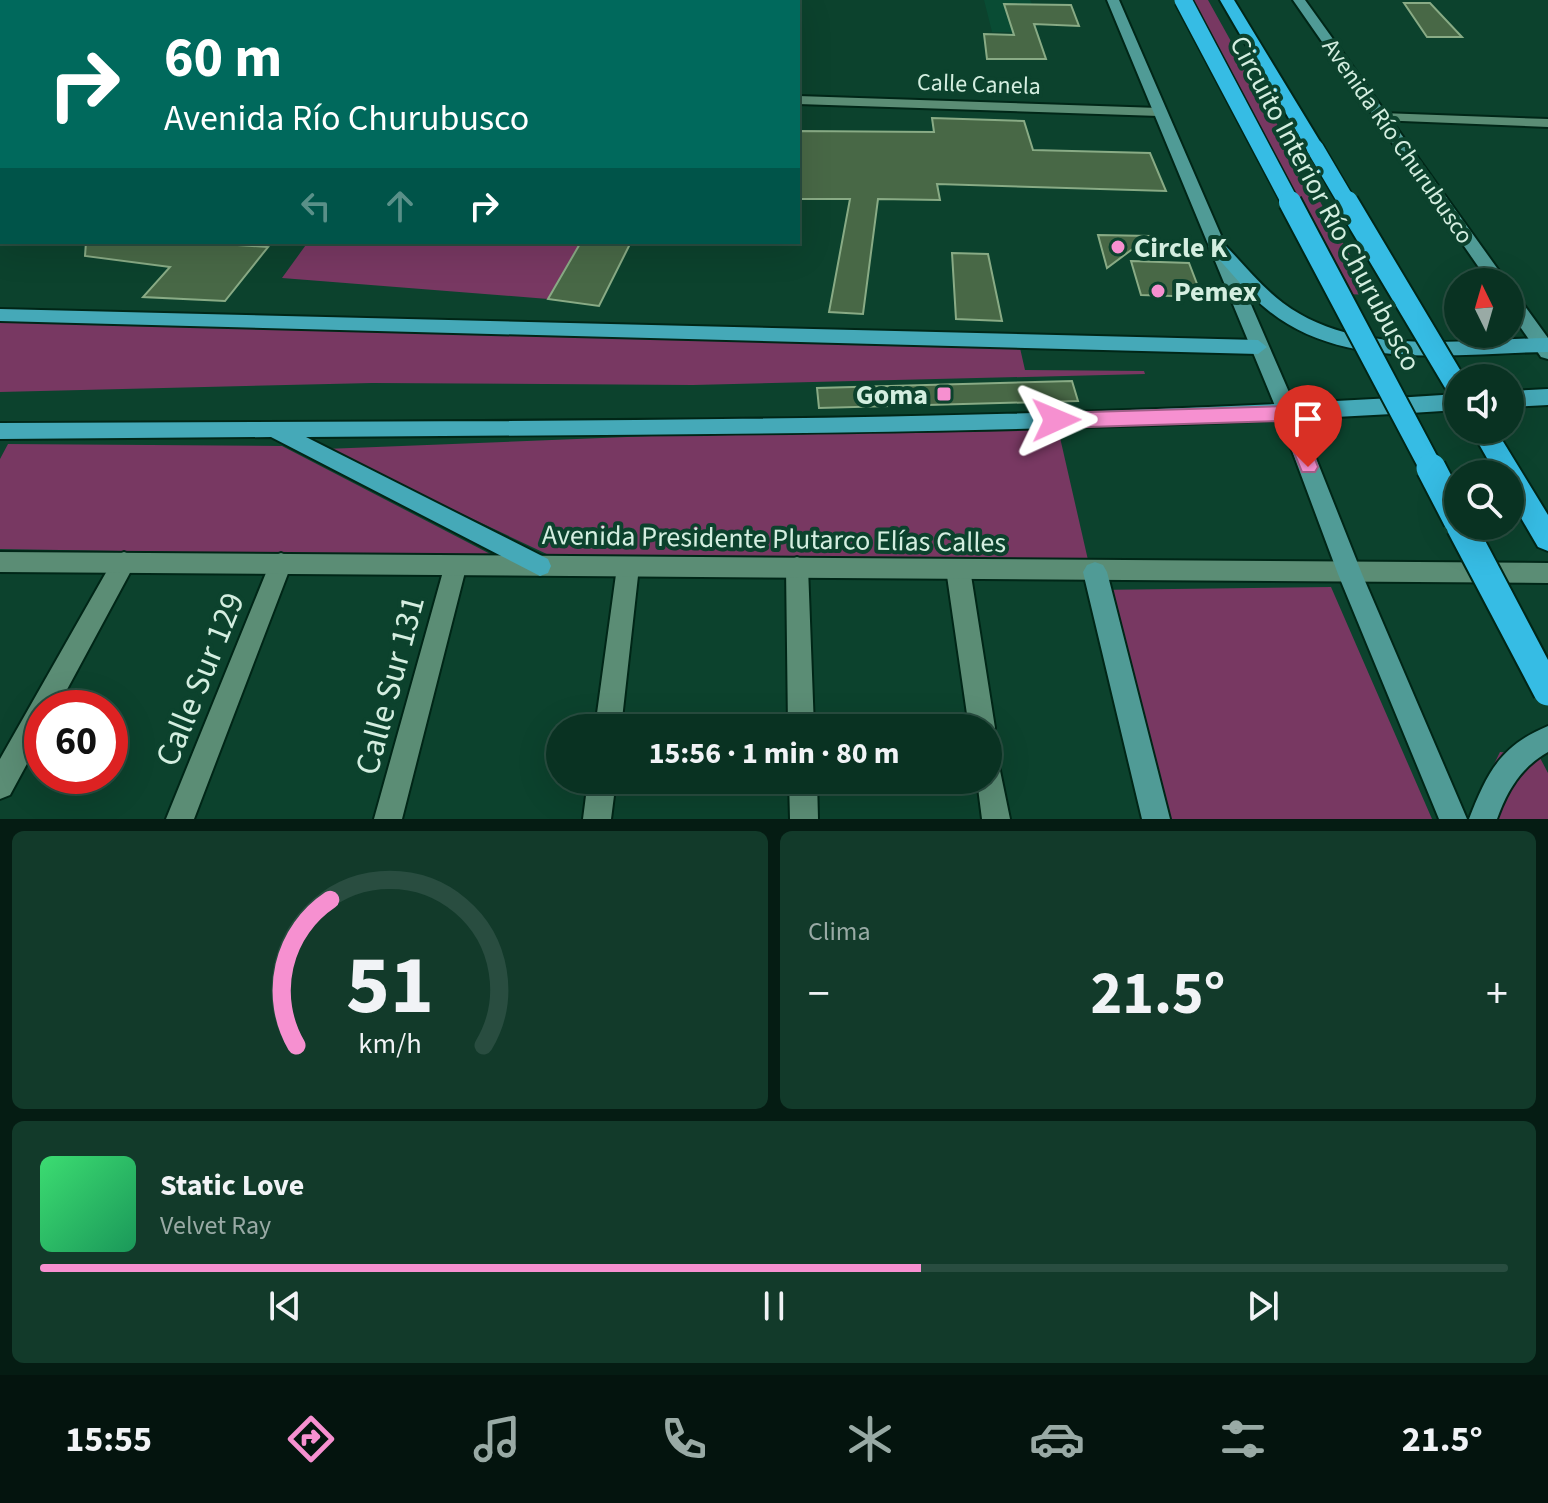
<!DOCTYPE html>
<html lang="es">
<meta charset="utf-8">
<style>
body{margin:0;font-family:"Source Sans 3",sans-serif;background:#123a2a;color:#f1f3f6;height:100vh;display:flex;flex-direction:column;font-size:30px;white-space:nowrap}
*{box-sizing:border-box;margin:0}
p{font-size:26px;color:#99aaa5}
.icon{flex:none;width:44px;height:44px;fill:none;stroke:currentColor;stroke-width:2;stroke-linecap:round;stroke-linejoin:round}
.map{position:relative;height:819px;overflow:hidden}
.panel{display:flex;flex-direction:column;gap:12px;padding:12px;background:#051c13;flex:1}
.panel>*{flex:none}
.top-card{position:absolute;left:0px;top:0px;width:800px;height:244px;box-shadow:0 8px 32px #0002,0 0 0 2px #294d40;background:#00695c;color:#fff;overflow:hidden}
.needle{width:52px;rotate:355deg}
.buttons{position:absolute;left:1444px;top:268px;display:grid;gap:16px}
.buttons a{display:grid;place-items:center;width:80px;height:80px;border-radius:50%;background:#093222;box-shadow:0 8px 32px #0002,0 0 0 2px #294d40;font-size:40px}
.speed{position:absolute;left:24px;top:690px;display:flex;gap:16px;font-size:40px;font-weight:700;text-align:center}
.speed>*{display:grid;place-content:center;width:104px;height:104px;border-radius:50%;background:#093222;box-shadow:0 8px 32px #0002,0 0 0 2px #294d40;line-height:1}
.speed .limit{border:12px solid #d22;background:#fff;color:#111}
.pin{position:absolute;display:grid;place-items:center;width:68px;height:68px;color:#fff;margin:-82px -34px;border-radius:50% 50% 50% 0;rotate:-45deg;box-shadow:0 0 8px #0007}
.pin .icon{rotate:45deg}
.me{position:absolute;width:88px;margin:-44px;rotate:89deg;stroke-linejoin:round;filter:drop-shadow(0 0 6px #0008)}
.turn{display:flex;align-items:center;gap:28px;height:168px;padding:0 32px;font-size:36px}
.turn .icon{width:104px;height:104px;stroke-width:2.5}
.turn b{display:block;font-size:56px;line-height:68px}
.lanes{display:flex;align-items:center;height:76px;padding:0 32px;background:#0003;justify-content:center;gap:40px;direction:ltr}
.lanes .off{opacity:.35}
.big{font-size:60px;font-weight:700;line-height:1.1}
.panel .tile{flex:1;display:flex;flex-direction:column;justify-content:center;gap:12px;min-width:0;padding:0 28px;border-radius:12px;background:#123a2a}
.panel .dial{align-items:center;gap:0}
.dial svg{height:208px;overflow:visible;fill:none;stroke:#294d40;stroke-width:7;stroke-linecap:round;text-anchor:middle}
.dial text{fill:#f1f3f6;stroke:none}
.song{display:flex;align-items:center;gap:24px}
.cover{width:96px;height:96px;border-radius:12px;background:linear-gradient(135deg,hsl(140 70% 55%),hsl(150 70% 35%))}
.played{height:8px;border-radius:4px;background:linear-gradient(90deg,#f690d0 60%,#294d40 60%)}
.keys{display:flex;justify-content:space-around;direction:ltr}
.heat{display:flex;justify-content:space-between;align-items:center;font-size:44px;direction:ltr}
.panel .tiles{flex:1;display:grid;gap:12px;grid-template-columns:1fr 1fr}
.tile:last-child{grid-column:span 2}
.trip{position:absolute;left:546px;top:714px;width:456px;height:80px;border-radius:40px;background:#093222;box-shadow:0 8px 32px #0002,0 0 0 2px #294d40;font-weight:700;line-height:80px;text-align:center}
.dock{display:flex;height:128px;justify-content:space-around;align-items:center;background:#04140e;color:#99aaa5}
.dock .icon{width:56px;height:56px}
.dock .current{color:#f690d0}
.dock b{font-size:36px;color:#f1f3f6}
.map>svg:first-child{display:block}
.built{fill:#094c34}
.green{fill:#783862}
.building{fill:#486846;stroke:#89ab85;stroke-width:2}
.lines{fill:none;stroke-linecap:round;stroke-linejoin:round}
.minor-casing{stroke:#002617;stroke-width:4}
.tertiary-casing{stroke:#002617;stroke-width:4}
.secondary-casing{stroke:#002617;stroke-width:4}
.primary-casing{stroke:#002617;stroke-width:4}
.motorway-casing{stroke:#002617;stroke-width:4}
.minor{fill:#5b8d75;fill-rule:evenodd}
.tertiary{fill:#5b8d75;fill-rule:evenodd}
.secondary{fill:#509b96;fill-rule:evenodd}
.primary{fill:#45a9b8;fill-rule:evenodd}
.motorway{fill:#36bce4;fill-rule:evenodd}
.motorway-bridge-far2-casing{stroke:#002617;stroke-width:20;stroke-linecap:butt}
.motorway-bridge-far1-casing{stroke:#002617;stroke-width:26;stroke-linecap:butt}
.motorway-bridge-casing{stroke:#002617;stroke-width:33;stroke-linecap:butt}
.motorway-bridge-far2{stroke:#36bce4;stroke-width:17}
.motorway-bridge-far1{stroke:#36bce4;stroke-width:22}
.motorway-bridge{stroke:#36bce4;stroke-width:29}
.route{fill:#f690d0;stroke:#a05e87;stroke-width:2}
.poi-dot{fill:#f690d0;stroke:#0c422d;stroke-width:3}
.labels{text-anchor:middle;stroke-width:8;stroke-linejoin:round;paint-order:stroke}
.far-street-label{font-size:24px;fill:#d4eee0;stroke:#0c422d}
.street-label{font-size:28px;fill:#d4eee0;stroke:#0c422d}
.poi-label{font-size:28px;font-weight:bold;fill:#d4eee0;stroke:#0c422d;text-anchor:start}
.near-street-label{font-size:34px;fill:#d4eee0;stroke:#0c422d}
</style>
<div class="map">
<svg width="1548" height="819" viewBox="0 0 1548 819">
<rect width="100%" height="100%" fill="#0c422d"/>
<path class="built" d="M 984,0 L 1030,0 L 1032,4 L 1005,4 L 1013,32 L 992,32 Z"/>
<path class="green" d="M 1191,0 L 1208,0 L 1372,295 L 1345,294 Z
M 308,242 L 581,242 L 548,299 L 282,278 Z
M 0,321 L 1020,348 L 1025,370 L 1144,371 L 1145,374 L 693,385 L 372,383 L 0,392 Z
M 1056,420 L 1088,560 L 551,556 L 325,449 Z
M 8,444 L 282,446 L 496,557 L 0,549 L 0,459 Z
M 1331,587 L 1432,819 L 1155,819 L 1094,590 Z
M 1500,752 L 1539,756 L 1548,773 L 1548,819 L 1467,819 Z"/>
<path class="building" d="M 1404,3 L 1430,3 L 1462,37 L 1427,37 Z
M 1004,4 L 1071,5 L 1079,26 L 1034,24 L 1046,59 L 987,59 L 984,34 L 1014,35 Z
M 932,118 L 1024,121 L 1033,150 L 1150,153 L 1166,191 L 937,184 L 940,200 L 878,199 L 863,314 L 829,312 L 850,199 L 798,199 L 798,131 L 934,132 Z
M 1098,235 L 1150,236 L 1107,268 Z
M 86,242 L 192,242 L 268,247 L 225,301 L 143,297 L 170,267 L 85,256 Z
M 581,242 L 631,242 L 599,306 L 548,299 Z
M 952,253 L 988,254 L 1002,321 L 956,319 Z
M 1131,261 L 1189,263 L 1202,297 L 1141,295 Z
M 1072,381 L 1078,401 L 819,408 L 817,388 Z"/>
<g class="lines">
<g class="minor-casing">
<path id="minor" d="M 46,0 L 60,0 L 45,2 Z
M 2,32 L 2,41 L 0,42 L 0,33 Z
M 0,71 L 2,71 L 2,79 L 0,79 Z
M 798,96 L 1159,108 L 1166,112 L 1159,116 L 798,104 Z
M 1382,113 L 1548,119 L 1548,127 L 1377,120 L 1377,114 Z
M 124,552 L 132,555 L 135,562 L 132,569 L 57,708 L 42,708 L 42,736 L 10,795 L 0,799 L 0,759 L 116,555 Z
M 281,553 L 289,556 L 292,563 L 194,819 L 166,819 L 270,563 L 273,556 Z
M 628,557 L 636,560 L 639,567 L 621,728 L 595,728 L 617,567 L 620,560 Z
M 797,557 L 805,560 L 808,567 L 814,728 L 788,728 L 786,567 L 789,560 Z
M 455,558 L 463,561 L 466,568 L 402,819 L 374,819 L 444,568 L 447,561 Z
M 958,559 L 966,562 L 970,569 L 995,728 L 988,739 L 988,728 L 969,728 L 946,569 L 950,562 Z
M 988,752 L 997,756 L 1010,819 L 982,819 L 977,780 L 988,780 Z
M 588,780 L 616,780 L 611,819 L 583,819 Z
M 789,780 L 817,780 L 818,819 L 790,819 Z"/>
</g>
<g class="tertiary-casing">
<path id="tertiary" d="M 0,552 L 1548,563 L 1548,583 L 0,572 Z"/>
</g>
<g class="secondary-casing">
<path id="secondary" d="M 1107,0 L 1119,0 L 1298,413 L 1362,574 L 1467,819 L 1439,819 L 1338,574 L 1278,413 Z
M 1293,0 L 1305,0 L 1507,282 L 1489,282 Z
M 1510,292 L 1516,294 L 1548,338 L 1548,359 L 1541,357 L 1510,312 Z
M 1095,562 L 1103,565 L 1107,572 L 1170,819 L 1142,819 L 1083,572 L 1087,565 Z
M 1548,726 L 1548,752 C 1521,767 1507,791 1497,819 L 1469,819 C 1487,773 1500,746 1548,726 Z"/>
</g>
<g class="primary-casing">
<path id="primary" d="M 1216,240 L 1222,242 C 1242,262 1260,286 1283,303 C 1356,358 1463,339 1548,338 L 1548,352 C 1458,353 1345,372 1269,311 C 1247,294 1230,270 1210,250 L 1208,246 Z
M 0,309 L 1258,340 L 1267,347 L 1258,354 L 0,321 Z
M 1548,389 L 1548,405 L 1510,407 L 1510,391 Z
M 1458,394 L 1458,410 C 1074,435 690,434 306,437 L 548,559 L 551,566 L 548,573 L 540,576 L 271,437 L 0,439 L 0,423 C 486,420 973,425 1458,394 Z"/>
</g>
<g class="motorway-casing">
<path id="motorway" d="M 1220,0 L 1234,0 L 1324,148 L 1321,152 L 1309,152 L 1306,148 Z
M 1471,430 L 1496,430 L 1548,515 L 1548,551 L 1538,547 L 1510,499 L 1510,474 L 1496,474 Z"/>
</g>
<use href="#minor" class="minor"/>
<use href="#tertiary" class="tertiary"/>
<use href="#secondary" class="secondary"/>
<use href="#primary" class="primary"/>
<use href="#motorway" class="motorway"/>
<g class="motorway-bridge-far2-casing">
<path id="motorway-bridge-far2" d="M 1183,0 L 1291,204
M 1315,148 L 1348,204"/>
</g>
<g class="motorway-bridge-far1-casing">
<path id="motorway-bridge-far1" d="M 1290,202 L 1432,470
M 1347,202 L 1458,388"/>
</g>
<g class="motorway-bridge-casing">
<path id="motorway-bridge" d="M 1431,468 L 1458,520
M 1461,526 L 1548,691"/>
</g>
<use href="#motorway-bridge-far2" class="motorway-bridge-far2"/>
<use href="#motorway-bridge-far1" class="motorway-bridge-far1"/>
<use href="#motorway-bridge" class="motorway-bridge"/>
</g>
<path class="route" d="M 1288,406 L 1297,413 L 1318,467 L 1315,472 L 1302,472 L 1281,421 L 1056,428 L 1047,420 L 1056,413 Z"/>
<g class="poi-dot">
<circle cx="1118" cy="247" r="8"/>
<circle cx="1158" cy="291" r="8"/>
<rect x="936" y="386" width="16" height="16" rx="4"/>
</g>
<g class="labels">
<g class="far-street-label">
<text transform="translate(979 84) rotate(2)" y="8">Calle Canela</text>
<text transform="translate(1398 141) rotate(55)" y="8">Avenida Río Churubusco</text>
</g>
<g class="street-label">
<text transform="translate(1326 203) rotate(62)" y="10">Circuito Interior Río Churubusco</text>
<text transform="translate(774 538) rotate(1)" y="10">Avenida Presidente Plutarco Elías Calles</text>
</g>
<g class="poi-label">
<text x="1134" y="257">Circle K</text>
<text x="1174" y="301">Pemex</text>
<text x="928" y="404" text-anchor="end">Goma</text>
</g>
<g class="near-street-label">
<text transform="translate(199 679) rotate(-68)" y="12">Calle Sur 129</text>
<text transform="translate(389 685) rotate(-75)" y="12">Calle Sur 131</text>
</g>
</g>
</svg>
<div class="buttons">
<a><svg class="needle" viewBox="-14 -14 28 28"><path d="M0-13l5 13h-10z" fill="#e53935"/><path d="M0 13l5-13h-10z" fill="#99aaa5"/></svg></a>
<a><svg class="icon" aria-label="sound" viewBox="0 0 24 24"><path d="M4 9h4l5-4v14l-5-4H4zM17 9q2 3 0 6"/></svg></a>
<a><svg class="icon" aria-label="search" viewBox="0 0 24 24"><circle cx="10" cy="10" r="6"/><path d="M15 15l6 6"/></svg></a>
</div>
<div class="speed"><div class="limit">60</div></div>
<div class="pin" style="left:1308px;top:467px;background:#d93025"><svg class="icon" aria-label="arrive" viewBox="0 0 24 24"><path d="M6 21V4h12l-3 4 3 4H6"/></svg></div>
<svg class="me" style="left:1056px;top:420px" viewBox="-20 -20 40 40"><path d="M0-17L14 15 0 8-14 15z" fill="#f690d0" stroke="#fff" stroke-width="4"/></svg>
<div class="trip">15:56 · 1 min · 80 m</div>
<div class="top-card">
<div class="turn"><svg class="icon" aria-label="right" viewBox="0 0 24 24"><path d="M7 20v-9h11M14 6l5 5-5 5"/></svg><div><b>60 m</b>Avenida Río Churubusco</div></div>
<div class="lanes"><svg class="icon off" aria-label="left" viewBox="0 0 24 24"><path d="M17 20v-9H6M10 6l-5 5 5 5"/></svg><svg class="icon off" aria-label="ahead" viewBox="0 0 24 24"><path d="M12 20V5M6 11l6-6 6 6"/></svg><svg class="icon" aria-label="right" viewBox="0 0 24 24"><path d="M7 20v-9h11M14 6l5 5-5 5"/></svg></div>
</div>
</div>
<section class="panel">
<div class="tiles">
<div class="tile dial"><svg viewBox="0 0 100 80">
<path d="M14 69A42 42 0 1 1 86 69"/>
<path d="M14 69A42 42 0 0 1 27 13" stroke="#f690d0"/>
<text x="50" y="56" font-size="32" font-weight="700">51</text>
<text x="50" y="72" font-size="11">km/h</text>
</svg></div>
<div class="tile"><p>Clima</p>
<div class="heat"><a>−</a><b class="big">21.5°</b><a>+</a></div>
</div>
<div class="tile">
<div class="song"><i class="cover"></i><div><b>Static Love</b><p>Velvet Ray</p></div></div>
<div class="played"></div>
<div class="keys"><svg class="icon" aria-label="previous" viewBox="0 0 24 24"><path d="M18 5L8 12l10 7zM5 5v14"/></svg><svg class="icon" aria-label="pause" viewBox="0 0 24 24"><path d="M8 5v14M16 5v14"/></svg><svg class="icon" aria-label="next" viewBox="0 0 24 24"><path d="M6 5l10 7-10 7zM19 5v14"/></svg></div>
</div>
</div>
</section>
<nav class="dock">
<b>15:55</b>
<svg class="icon current" aria-label="directions" viewBox="0 0 24 24"><path d="M12 3l9 9-9 9-9-9zM9 14v-3h6M13 9l2 2-2 2"/></svg>
<svg class="icon" aria-label="music" viewBox="0 0 24 24"><path d="M9 18V5l10-2v13"/><circle cx="6" cy="18" r="3"/><circle cx="16" cy="16" r="3"/></svg>
<svg class="icon" aria-label="phone" viewBox="0 0 24 24"><path d="M5 4h4l2 5-3 2q2 4 5 5l2-3 5 2v4C11 20 4 13 5 4z"/></svg>
<svg class="icon" aria-label="climate" viewBox="0 0 24 24"><path d="M12 3v18M4 7l16 10M4 17L20 7"/></svg>
<svg class="icon" aria-label="car" viewBox="0 0 24 24"><path d="M5 17H2v-5l4-1 3-4h7l3 4 3 1v5h-3M9 17h6M6 11h13"/><circle cx="7" cy="17" r="2"/><circle cx="17" cy="17" r="2"/></svg>
<svg class="icon" aria-label="filters" viewBox="0 0 24 24"><path d="M4 7h16M4 17h16"/><circle cx="9" cy="7" r="2"/><circle cx="15" cy="17" r="2"/></svg>
<b>21.5°</b>
</nav>
